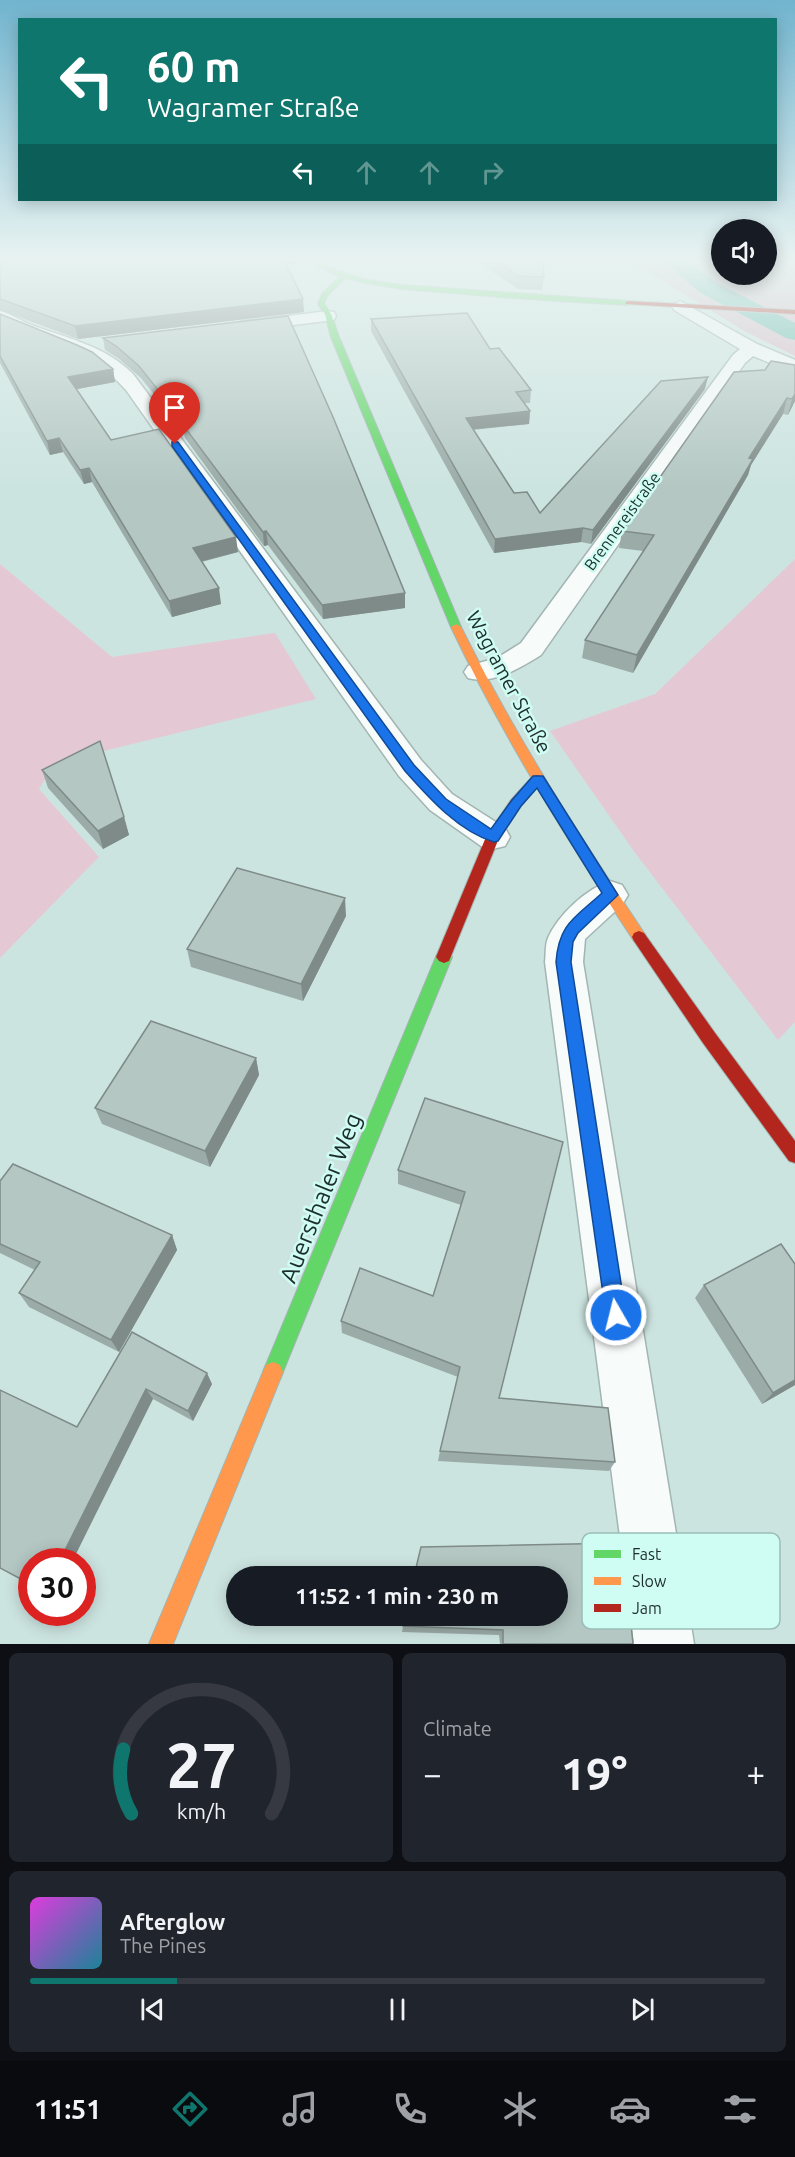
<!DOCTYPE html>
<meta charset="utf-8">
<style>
body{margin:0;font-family:Ubuntu,sans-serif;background:#20242c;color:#f1f3f6;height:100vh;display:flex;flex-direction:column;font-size:22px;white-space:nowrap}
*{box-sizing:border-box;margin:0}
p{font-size:20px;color:#9ea1a6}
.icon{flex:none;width:33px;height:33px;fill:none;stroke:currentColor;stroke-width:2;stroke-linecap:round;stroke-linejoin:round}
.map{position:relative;height:1644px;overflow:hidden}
.panel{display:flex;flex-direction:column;gap:9px;padding:9px;background:#0d0f14;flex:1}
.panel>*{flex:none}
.hud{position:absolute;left:18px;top:18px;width:759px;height:183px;border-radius:0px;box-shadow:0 3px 15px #0003;background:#0f766e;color:#fff;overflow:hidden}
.buttons{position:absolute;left:711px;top:219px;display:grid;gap:12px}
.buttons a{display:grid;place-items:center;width:66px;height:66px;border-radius:50%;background:#171b24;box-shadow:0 3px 15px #0003;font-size:30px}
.speed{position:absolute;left:18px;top:1548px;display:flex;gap:12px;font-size:30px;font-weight:700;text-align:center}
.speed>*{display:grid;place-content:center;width:78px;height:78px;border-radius:50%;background:#171b24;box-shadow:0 3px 15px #0003;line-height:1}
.speed .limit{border:9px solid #d22;background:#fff;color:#111}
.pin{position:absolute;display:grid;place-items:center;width:51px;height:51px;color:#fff;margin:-62px -26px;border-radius:50% 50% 50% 0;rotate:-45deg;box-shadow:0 0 6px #0007}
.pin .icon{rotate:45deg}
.me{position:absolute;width:66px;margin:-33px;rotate:352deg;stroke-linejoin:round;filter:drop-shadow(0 0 4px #0008)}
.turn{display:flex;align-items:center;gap:21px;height:126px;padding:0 30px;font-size:27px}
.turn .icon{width:78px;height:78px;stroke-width:2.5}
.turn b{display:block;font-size:42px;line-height:51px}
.lanes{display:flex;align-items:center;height:57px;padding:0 30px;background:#0003;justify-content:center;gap:30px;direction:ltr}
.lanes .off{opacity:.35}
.big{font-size:45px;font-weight:700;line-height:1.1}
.panel .widget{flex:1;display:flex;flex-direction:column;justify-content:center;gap:9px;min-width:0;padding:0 21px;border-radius:9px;background:#20242c}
.panel .dial{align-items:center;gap:0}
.dial svg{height:156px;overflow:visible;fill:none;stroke:#363941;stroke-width:7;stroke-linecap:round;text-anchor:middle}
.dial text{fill:#f1f3f6;stroke:none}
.song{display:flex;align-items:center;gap:18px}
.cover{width:72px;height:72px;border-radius:9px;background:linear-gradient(135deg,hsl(300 70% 55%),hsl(190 70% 35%))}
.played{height:6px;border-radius:3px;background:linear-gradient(90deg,#0f766e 20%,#363941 20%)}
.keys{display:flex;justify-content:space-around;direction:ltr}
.heat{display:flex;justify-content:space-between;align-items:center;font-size:33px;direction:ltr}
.panel .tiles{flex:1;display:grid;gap:9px;grid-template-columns:1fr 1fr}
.widget:last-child{grid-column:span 2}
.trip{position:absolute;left:226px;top:1566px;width:342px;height:60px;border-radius:30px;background:#171b24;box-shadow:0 3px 15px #0003;font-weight:700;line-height:60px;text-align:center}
.menu{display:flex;height:96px;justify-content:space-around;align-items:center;background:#090b0e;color:#9ea1a6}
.menu .icon{width:42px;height:42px}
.menu .active{color:#0f766e}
.menu b{font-size:27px;color:#f1f3f6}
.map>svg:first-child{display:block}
.green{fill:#e4c9d4}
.forest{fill:#d9b8c6}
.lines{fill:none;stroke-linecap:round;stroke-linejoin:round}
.canal{fill:#5eb4a8;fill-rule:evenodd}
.street-casing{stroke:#a2b5b2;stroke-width:3}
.fast-casing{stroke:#a2b5b2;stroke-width:2}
.slow-casing{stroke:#a2b5b2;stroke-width:2}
.jam-casing{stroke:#a2b5b2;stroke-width:2}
.street{fill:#f7fbfa;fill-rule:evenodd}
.fast{fill:#63d668;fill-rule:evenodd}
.slow{fill:#ff974d;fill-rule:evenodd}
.jam{fill:#b3261e;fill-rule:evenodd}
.wall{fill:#9baba8}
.shaded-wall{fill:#7e8b88}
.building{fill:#b4c7c3;stroke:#7e8b88;stroke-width:1.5}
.route{fill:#1a73e8;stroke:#114b97;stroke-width:1.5}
.labels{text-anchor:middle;stroke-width:5;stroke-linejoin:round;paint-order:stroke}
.far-street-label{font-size:16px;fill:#1d2e2b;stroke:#cffcf3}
.street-label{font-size:20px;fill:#1d2e2b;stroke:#cffcf3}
.near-street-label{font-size:24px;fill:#1d2e2b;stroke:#cffcf3}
.key{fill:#cffcf3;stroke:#9abeb7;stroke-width:1.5}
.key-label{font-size:16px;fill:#1d2e2b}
</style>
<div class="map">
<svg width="795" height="1644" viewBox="0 0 795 1644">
<rect width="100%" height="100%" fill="#cce4e0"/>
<path class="green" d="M 795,559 L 795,1022 L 778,1040 L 633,850 L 550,731 L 655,694 Z
M 0,564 L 112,657 L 275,633 L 316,699 L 55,763 L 39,789 L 99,857 L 0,958 Z"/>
<path class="forest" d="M 625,258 L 721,258 L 722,274 L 766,274 L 767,258 L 775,258 L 795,264 L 795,356 L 746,332 Z"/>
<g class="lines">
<path class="canal" d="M 661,258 L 685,258 L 715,282 L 795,323 L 795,340 L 786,338 L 699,292 Z"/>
<g class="street-casing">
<path id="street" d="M 680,301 L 757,344 L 795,360 L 795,373 L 753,356 L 745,363 L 541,655 C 520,668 493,685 468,678 L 464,672 L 468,666 L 497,658 L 521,643 L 733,355 L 740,349 L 674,310 L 672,306 Z
M 0,311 C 12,314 22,322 34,326 C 70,339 105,346 133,374 L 421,760 L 452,794 L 505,828 L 510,837 L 505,846 L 493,849 L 481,846 L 430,810 L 399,776 L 126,390 C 85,343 48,351 0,323 Z
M 328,311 L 334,312 L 336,316 L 334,320 L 246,331 L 240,330 L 237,326 L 240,322 L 246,321 Z
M 610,881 L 622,885 L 628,895 L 622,905 L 585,939 L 583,962 L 694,1644 L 634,1644 L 545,962 C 546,954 545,945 548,938 C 558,915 586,889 610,881 Z"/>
</g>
<g class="fast-casing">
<path id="fast" d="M 301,258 L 309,258 L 324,266 L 362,279 L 402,285 L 627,301 L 630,303 L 627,305 C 573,302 519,299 465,294 C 425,291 385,289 345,278 L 327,296 L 324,304 L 331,314 L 339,337 L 461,627 L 460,629 L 456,630 L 451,627 L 331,337 L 325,314 L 318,304 L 322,294 L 340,277 Z
M 444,951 L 449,953 L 452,957 L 280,1379 L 273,1382 L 266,1379 L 263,1372 L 436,957 L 439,953 Z"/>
</g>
<g class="slow-casing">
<path id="slow" d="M 456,624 L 461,627 C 514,734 578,834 644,933 L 646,937 L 644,941 L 639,943 L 634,941 C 567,839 503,737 451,627 Z
M 273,1362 L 280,1365 L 283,1372 L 173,1644 L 149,1644 L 266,1365 Z"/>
</g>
<g class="jam-casing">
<path id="jam" d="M 627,301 L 795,310 L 795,314 L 625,304 Z
M 538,775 L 544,779 L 521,806 L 499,838 L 449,961 L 444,963 L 439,961 L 436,957 L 486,837 L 511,800 L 533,776 Z
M 639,931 L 644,933 L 715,1033 L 795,1141 L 795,1163 L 789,1161 L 703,1043 L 634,941 L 632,937 L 634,933 Z"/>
</g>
<use href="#street" class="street"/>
<use href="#fast" class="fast"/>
<use href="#slow" class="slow"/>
<use href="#jam" class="jam"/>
</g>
<path class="wall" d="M 0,258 L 299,258 L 299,263 L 286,264 L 304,312 L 78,339 L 0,310 Z
M 472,258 L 543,258 L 544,277 L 542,290 L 518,289 Z
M 0,314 L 113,369 L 115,382 L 77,389 L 111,440 L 238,552 L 202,562 L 221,604 L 172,617 L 92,482 L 84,484 L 63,452 L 50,455 L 0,363 Z
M 288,316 L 405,608 L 323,619 L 268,545 L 264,546 L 185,438 L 184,432 L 141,378 L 118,358 L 105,350 L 103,338 Z
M 371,319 L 531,390 L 530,403 L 524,403 L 530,411 L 529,424 L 473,430 L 514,493 L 540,513 L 705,389 L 591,544 L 581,542 L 494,553 L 371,331 Z
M 765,370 L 795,401 L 788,415 L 783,414 L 751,465 L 748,475 L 633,673 L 582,658 L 585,640 L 643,551 L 619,548 L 622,531 Z
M 42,770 L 124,817 L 129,835 L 103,849 L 48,788 Z
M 346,916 L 303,1001 L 191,967 L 187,949 Z
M 256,1058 L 259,1075 L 210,1167 L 102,1124 L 95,1108 Z
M 563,1142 L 499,1398 L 615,1462 L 609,1471 L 438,1461 L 440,1451 L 458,1377 L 342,1333 L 341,1321 L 433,1296 L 461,1205 L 398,1184 L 398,1170 Z
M 0,1181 L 172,1235 L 177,1250 L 119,1352 L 29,1307 L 19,1293 L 35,1270 L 0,1253 Z
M 795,1264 L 795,1385 L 762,1404 L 695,1298 L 704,1285 Z
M 132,1332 L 212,1384 L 193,1421 L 153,1399 L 77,1427 Z
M 405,1616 L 633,1644 L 500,1644 L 499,1635 L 402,1632 Z"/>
<path class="shaded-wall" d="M 281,258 L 299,258 L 299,263 L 281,265 Z
M 322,258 L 343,258 L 322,260 Z
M 303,299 L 304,312 L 78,339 L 75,326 Z
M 113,369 L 115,382 L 72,390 L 68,377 Z
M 708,377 L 705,389 L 591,544 L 593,530 Z
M 795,394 L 795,401 L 788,415 L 792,399 Z
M 787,398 L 783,414 L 751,465 L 748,475 L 633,673 L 637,655 L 749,458 Z
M 530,411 L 529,424 L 465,430 L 466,418 Z
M 59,438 L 63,452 L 50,455 L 47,441 Z
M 89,468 L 92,482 L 84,484 L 80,470 Z
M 583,528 L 581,542 L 494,553 L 495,539 Z
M 266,531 L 268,545 L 264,546 L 263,532 Z
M 236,537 L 238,552 L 195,563 L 193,548 Z
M 219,588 L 221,604 L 172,617 L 169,601 Z
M 405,593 L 405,608 L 323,619 L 322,605 Z
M 124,817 L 129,835 L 103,849 L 98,831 Z
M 345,898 L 346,916 L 303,1001 L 301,984 Z
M 256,1058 L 259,1075 L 210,1167 L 205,1151 Z
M 172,1235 L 177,1250 L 119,1352 L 111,1340 Z
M 207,1373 L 212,1384 L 193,1421 L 188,1411 Z
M 795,1380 L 795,1385 L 762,1404 L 773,1393 Z
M 146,1389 L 153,1399 L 72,1562 L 59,1562 Z"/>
<path class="building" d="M 0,258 L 283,258 L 303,299 L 75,326 L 0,299 Z
M 492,258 L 543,258 L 544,277 L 519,276 Z
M 467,313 L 490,349 L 499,348 L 531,390 L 516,392 L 530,411 L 466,418 L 514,493 L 527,492 L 540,513 L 661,381 L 708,377 L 593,530 L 583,528 L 495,539 L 371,319 Z
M 0,314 L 77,345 L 92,352 L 113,369 L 68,377 L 111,440 L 159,429 L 236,537 L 193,548 L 219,588 L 169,601 L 89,468 L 80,470 L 59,438 L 47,441 L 0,356 Z
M 288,316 L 333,417 L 405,593 L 322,605 L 266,531 L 263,532 L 183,425 L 186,425 L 139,366 L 116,346 L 103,338 Z
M 771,361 L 795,365 L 795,394 L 792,399 L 787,398 L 749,458 L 753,459 L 637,655 L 585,640 L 654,535 L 622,531 L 734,372 L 765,370 Z
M 100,741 L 124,817 L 98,831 L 42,770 Z
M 237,868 L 345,898 L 301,984 L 187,949 Z
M 151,1021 L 256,1058 L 205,1151 L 95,1108 Z
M 425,1098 L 563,1142 L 499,1398 L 608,1408 L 615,1462 L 440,1451 L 460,1367 L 341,1321 L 360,1268 L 433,1296 L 465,1192 L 398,1170 Z
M 13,1164 L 172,1235 L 111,1340 L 19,1293 L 40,1262 L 0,1244 L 0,1181 Z
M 781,1244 L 795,1264 L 795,1380 L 773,1393 L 704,1285 Z
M 132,1332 L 207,1373 L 188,1411 L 146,1389 L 59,1562 L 32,1562 L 32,1585 L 0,1568 L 0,1390 L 77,1427 Z
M 623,1543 L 633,1644 L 503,1644 L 503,1630 L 403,1626 L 405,1616 L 558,1616 L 558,1576 L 414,1576 L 421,1547 Z"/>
<linearGradient id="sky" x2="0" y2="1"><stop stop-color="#71b4ce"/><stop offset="0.53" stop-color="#e8f3f1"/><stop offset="1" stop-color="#e8f3f1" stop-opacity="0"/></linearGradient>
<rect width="795" height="488" fill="url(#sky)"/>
<path class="route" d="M 172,442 L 178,442 L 414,765 L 446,799 L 491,829 L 512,800 L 533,776 L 543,776 L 618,895 L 578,933 L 573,942 L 571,962 L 626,1315 L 623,1322 L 616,1325 L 609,1322 L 606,1315 L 556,962 C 559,923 575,918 602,893 L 537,788 L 521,806 L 498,841 L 494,842 C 458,831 429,798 405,771 L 172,446 Z"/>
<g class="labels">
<g class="far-street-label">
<text transform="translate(622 521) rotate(-54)" y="6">Brennereistraße</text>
</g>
<g class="street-label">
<text transform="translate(509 682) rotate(62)" y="7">Wagramer Straße</text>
</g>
<g class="near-street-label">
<text transform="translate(321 1198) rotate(-68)" y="8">Auersthaler Weg</text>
</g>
</g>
<rect x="582" y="1533" width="198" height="96" rx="9" class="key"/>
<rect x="594" y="1550" width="27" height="8" fill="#63d668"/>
<rect x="594" y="1577" width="27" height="8" fill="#ff974d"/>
<rect x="594" y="1604" width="27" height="8" fill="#b3261e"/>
<g class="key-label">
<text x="632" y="1560">Fast</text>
<text x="632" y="1587">Slow</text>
<text x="632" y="1614">Jam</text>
</g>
</svg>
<div class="buttons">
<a><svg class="icon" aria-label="sound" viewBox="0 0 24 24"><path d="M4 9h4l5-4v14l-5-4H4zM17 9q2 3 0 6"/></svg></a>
</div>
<div class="speed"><div class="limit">30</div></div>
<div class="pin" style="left:175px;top:444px;background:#d93025"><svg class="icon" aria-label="arrive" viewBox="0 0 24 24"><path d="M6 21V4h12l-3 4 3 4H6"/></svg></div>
<svg class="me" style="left:616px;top:1315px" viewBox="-20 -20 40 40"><circle r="17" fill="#1a73e8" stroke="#fff" stroke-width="3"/><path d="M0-11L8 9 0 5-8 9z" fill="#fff"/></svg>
<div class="trip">11:52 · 1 min · 230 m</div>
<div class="hud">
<div class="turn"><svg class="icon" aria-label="left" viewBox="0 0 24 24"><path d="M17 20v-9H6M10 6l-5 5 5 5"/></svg><div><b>60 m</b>Wagramer Straße</div></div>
<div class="lanes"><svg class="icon" aria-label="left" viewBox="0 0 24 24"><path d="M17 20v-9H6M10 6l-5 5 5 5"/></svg><svg class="icon off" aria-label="ahead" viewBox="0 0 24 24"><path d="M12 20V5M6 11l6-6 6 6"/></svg><svg class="icon off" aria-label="ahead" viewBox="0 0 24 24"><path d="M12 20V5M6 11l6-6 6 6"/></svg><svg class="icon off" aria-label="right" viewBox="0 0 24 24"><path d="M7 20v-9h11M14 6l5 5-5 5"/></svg></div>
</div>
</div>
<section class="panel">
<div class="tiles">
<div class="widget dial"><svg viewBox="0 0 100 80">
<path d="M14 69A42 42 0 1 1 86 69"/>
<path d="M14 69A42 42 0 0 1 10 36" stroke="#0f766e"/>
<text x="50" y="56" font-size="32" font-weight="700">27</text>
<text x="50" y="72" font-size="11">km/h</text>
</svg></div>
<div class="widget"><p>Climate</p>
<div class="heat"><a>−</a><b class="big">19°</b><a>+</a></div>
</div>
<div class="widget">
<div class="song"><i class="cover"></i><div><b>Afterglow</b><p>The Pines</p></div></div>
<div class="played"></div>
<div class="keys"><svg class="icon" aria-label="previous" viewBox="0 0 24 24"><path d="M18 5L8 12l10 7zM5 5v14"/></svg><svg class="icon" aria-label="pause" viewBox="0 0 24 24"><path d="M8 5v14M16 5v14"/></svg><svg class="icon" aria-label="next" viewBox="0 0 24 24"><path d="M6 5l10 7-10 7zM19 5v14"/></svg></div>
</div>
</div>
</section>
<nav class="menu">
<b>11:51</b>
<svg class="icon active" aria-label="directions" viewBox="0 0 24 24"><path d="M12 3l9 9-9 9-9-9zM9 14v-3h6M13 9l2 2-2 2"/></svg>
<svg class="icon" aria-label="music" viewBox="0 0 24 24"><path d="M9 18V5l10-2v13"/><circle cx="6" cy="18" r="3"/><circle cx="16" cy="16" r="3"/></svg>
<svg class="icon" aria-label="phone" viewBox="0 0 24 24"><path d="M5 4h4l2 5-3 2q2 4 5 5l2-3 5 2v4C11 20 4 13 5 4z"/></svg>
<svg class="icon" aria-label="climate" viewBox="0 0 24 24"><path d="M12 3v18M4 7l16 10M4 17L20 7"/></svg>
<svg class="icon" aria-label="car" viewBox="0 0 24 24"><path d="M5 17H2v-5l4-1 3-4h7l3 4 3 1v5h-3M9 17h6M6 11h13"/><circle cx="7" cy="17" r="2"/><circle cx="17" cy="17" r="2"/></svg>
<svg class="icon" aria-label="filters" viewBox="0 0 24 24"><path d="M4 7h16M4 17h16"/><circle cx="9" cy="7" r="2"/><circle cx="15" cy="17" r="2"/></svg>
</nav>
